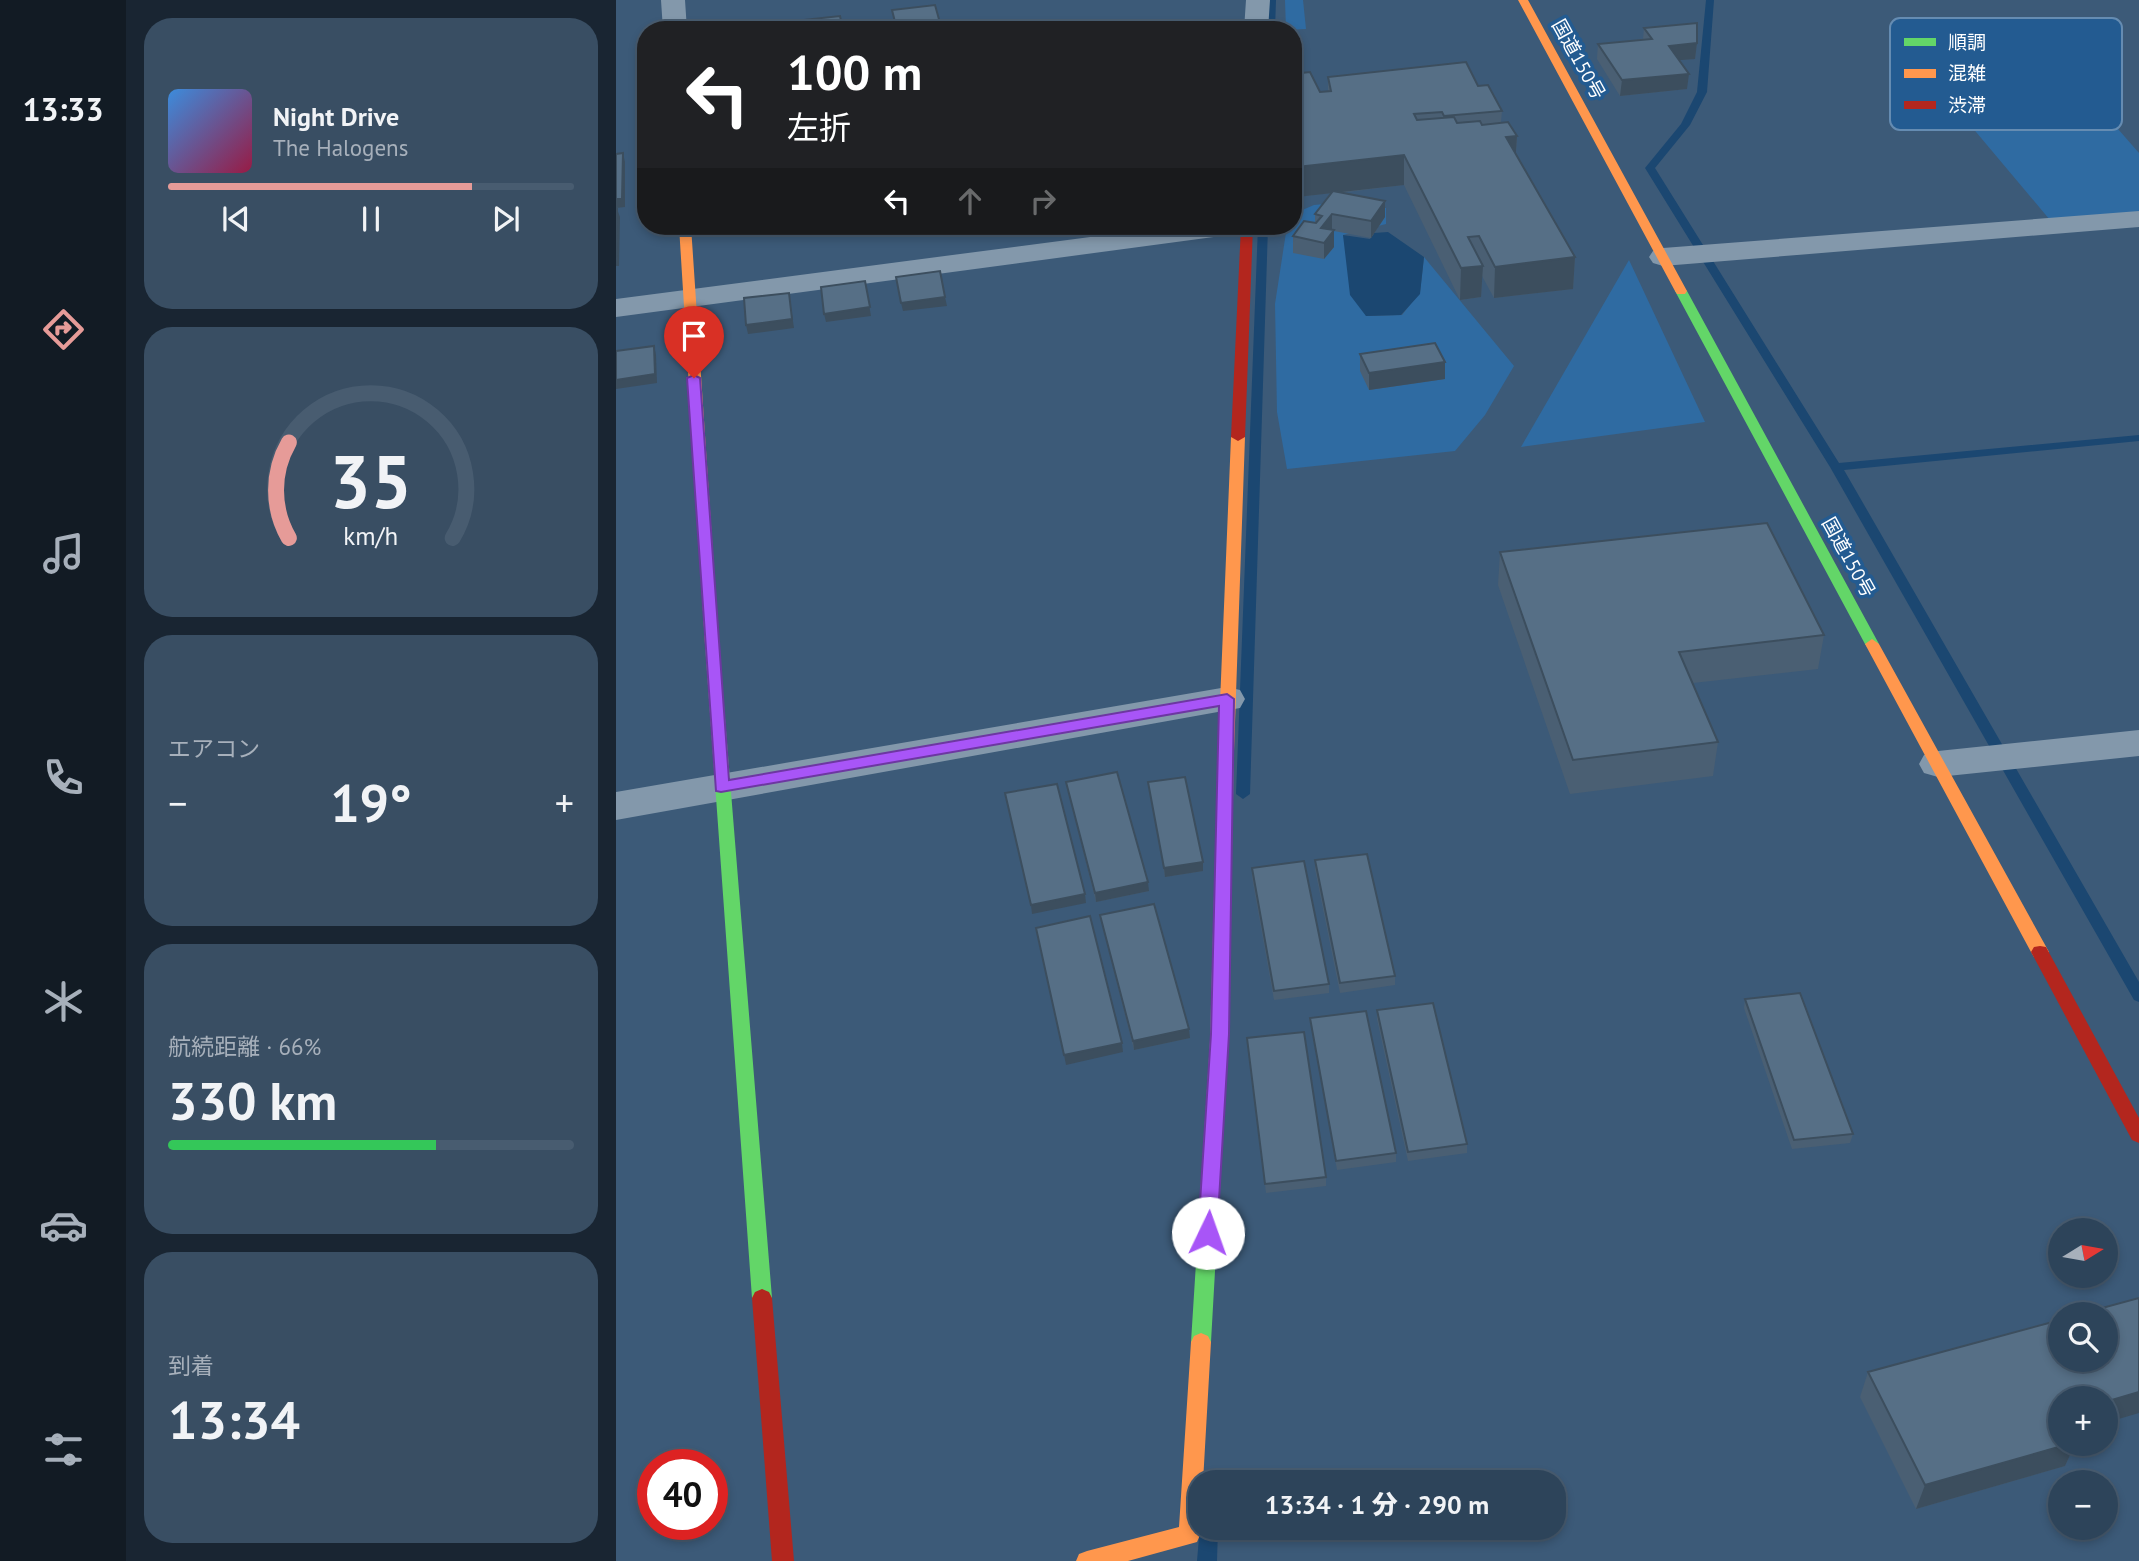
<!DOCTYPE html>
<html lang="ja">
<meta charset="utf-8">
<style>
body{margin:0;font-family:"PT Sans","Noto Sans JP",sans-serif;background:#394e63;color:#f1f3f6;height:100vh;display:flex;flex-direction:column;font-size:26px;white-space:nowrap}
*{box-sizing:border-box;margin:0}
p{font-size:23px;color:#a7b0bb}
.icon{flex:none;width:38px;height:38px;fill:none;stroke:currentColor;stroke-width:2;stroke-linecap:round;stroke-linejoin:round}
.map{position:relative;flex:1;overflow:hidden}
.panel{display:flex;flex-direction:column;gap:18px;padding:18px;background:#192532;width:490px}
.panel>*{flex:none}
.guide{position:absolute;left:21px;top:21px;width:665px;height:214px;border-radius:28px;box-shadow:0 4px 10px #0003,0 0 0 2px #485c70;background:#202124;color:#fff;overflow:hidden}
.needle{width:46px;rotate:79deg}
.controls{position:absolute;left:1432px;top:1218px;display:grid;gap:14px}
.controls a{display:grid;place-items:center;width:70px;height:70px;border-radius:50%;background:#2d445a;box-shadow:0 4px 10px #0003,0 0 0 2px #485c70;font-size:35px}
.speed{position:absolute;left:21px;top:1449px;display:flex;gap:14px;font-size:35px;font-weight:700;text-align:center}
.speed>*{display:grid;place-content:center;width:91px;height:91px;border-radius:50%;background:#2d445a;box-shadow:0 4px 10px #0003,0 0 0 2px #485c70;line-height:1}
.speed .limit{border:10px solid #d22;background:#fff;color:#111}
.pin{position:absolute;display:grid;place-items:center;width:60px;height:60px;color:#fff;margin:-72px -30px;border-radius:50% 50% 50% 0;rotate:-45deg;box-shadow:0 0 7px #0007}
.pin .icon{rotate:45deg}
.me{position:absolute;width:77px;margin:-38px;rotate:3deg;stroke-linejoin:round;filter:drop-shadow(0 0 5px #0008)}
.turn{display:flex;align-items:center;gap:24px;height:147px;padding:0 35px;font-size:32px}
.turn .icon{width:91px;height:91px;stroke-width:2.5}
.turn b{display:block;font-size:49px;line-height:60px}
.lanes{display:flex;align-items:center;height:66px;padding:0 35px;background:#0003;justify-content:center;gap:35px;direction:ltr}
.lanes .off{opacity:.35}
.big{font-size:52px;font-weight:800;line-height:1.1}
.panel .card{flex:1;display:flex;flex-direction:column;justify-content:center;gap:10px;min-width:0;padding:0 24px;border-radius:28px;background:#394e63}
.panel .dial{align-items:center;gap:0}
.dial svg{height:182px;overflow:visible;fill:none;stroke:#485c70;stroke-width:7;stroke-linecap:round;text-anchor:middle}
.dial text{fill:#f1f3f6;stroke:none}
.song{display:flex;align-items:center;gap:21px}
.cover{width:84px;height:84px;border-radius:10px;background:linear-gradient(135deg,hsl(210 70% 55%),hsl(340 70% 35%))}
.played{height:7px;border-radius:4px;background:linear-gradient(90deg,#e69b98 75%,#485c70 75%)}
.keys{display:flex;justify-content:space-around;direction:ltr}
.heat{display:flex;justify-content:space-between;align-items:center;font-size:38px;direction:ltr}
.charge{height:10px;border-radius:5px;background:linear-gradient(90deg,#34c759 66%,#485c70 0)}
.trip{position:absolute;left:572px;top:1470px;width:378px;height:70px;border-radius:28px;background:#2d445a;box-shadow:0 4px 10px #0003,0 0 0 2px #485c70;font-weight:800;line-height:70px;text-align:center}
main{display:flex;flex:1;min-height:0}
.dock{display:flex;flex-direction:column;width:126px;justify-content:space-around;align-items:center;background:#121b24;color:#a7b0bb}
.dock .icon{width:49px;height:49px}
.dock .current{color:#e69b98}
.dock b{font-size:32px;color:#f1f3f6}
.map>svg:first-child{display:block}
.green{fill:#2f6ba2}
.water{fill:#1b4771}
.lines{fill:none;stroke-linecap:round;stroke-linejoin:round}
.stream{fill:#1b4771;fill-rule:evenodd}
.street{fill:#8398ab;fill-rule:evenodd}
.fast{fill:#63d668;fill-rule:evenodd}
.slow{fill:#ff974d;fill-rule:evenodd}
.jam{fill:#b3261e;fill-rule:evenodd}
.wall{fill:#4a5f73}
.shaded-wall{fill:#3c4e5e}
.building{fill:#566f86;stroke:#3c4e5e;stroke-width:2}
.route{fill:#a855f7;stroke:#6d37a1;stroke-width:2}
.labels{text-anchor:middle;stroke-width:7;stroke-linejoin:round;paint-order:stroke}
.street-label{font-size:19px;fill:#fff;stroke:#235b91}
.key{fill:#235b91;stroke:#658cb2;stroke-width:2}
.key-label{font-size:19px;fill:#fff}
</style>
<main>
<nav class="dock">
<b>13:33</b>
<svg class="icon current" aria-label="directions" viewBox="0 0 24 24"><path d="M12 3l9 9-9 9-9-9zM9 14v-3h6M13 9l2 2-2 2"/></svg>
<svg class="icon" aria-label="music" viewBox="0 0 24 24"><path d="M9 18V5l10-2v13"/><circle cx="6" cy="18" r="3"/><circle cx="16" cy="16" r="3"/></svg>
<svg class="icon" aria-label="phone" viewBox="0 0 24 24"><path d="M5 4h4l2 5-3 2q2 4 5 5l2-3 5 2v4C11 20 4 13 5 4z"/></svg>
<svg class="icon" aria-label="climate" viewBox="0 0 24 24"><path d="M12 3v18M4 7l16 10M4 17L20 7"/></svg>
<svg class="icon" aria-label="car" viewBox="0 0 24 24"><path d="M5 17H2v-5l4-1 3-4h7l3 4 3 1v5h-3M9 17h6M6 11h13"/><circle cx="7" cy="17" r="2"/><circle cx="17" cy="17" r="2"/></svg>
<svg class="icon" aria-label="filters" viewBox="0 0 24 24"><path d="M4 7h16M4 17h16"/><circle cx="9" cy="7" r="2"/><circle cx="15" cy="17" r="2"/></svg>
</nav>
<section class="panel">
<div class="card">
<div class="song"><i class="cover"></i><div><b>Night Drive</b><p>The Halogens</p></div></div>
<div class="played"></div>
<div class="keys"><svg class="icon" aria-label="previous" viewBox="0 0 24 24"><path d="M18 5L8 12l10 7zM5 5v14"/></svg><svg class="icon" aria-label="pause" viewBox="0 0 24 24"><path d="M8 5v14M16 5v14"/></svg><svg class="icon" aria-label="next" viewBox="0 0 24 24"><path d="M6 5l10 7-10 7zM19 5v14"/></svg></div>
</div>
<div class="card dial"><svg viewBox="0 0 100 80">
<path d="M14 69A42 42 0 1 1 86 69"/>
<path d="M14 69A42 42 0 0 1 14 27" stroke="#e69b98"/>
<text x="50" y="56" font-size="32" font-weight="700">35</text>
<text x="50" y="72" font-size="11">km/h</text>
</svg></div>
<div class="card"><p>エアコン</p>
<div class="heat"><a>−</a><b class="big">19°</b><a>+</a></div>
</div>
<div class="card"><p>航続距離 · 66%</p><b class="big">330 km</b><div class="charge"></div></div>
<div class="card"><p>到着</p><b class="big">13:34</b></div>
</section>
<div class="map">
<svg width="1523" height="1561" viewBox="0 0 1523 1561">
<rect width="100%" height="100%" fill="#3c5a78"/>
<path class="green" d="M 669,0 L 687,0 L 690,29 L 670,30 Z
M 1438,56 L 1523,153 L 1523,212 L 1434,220 L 1308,70 Z
M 729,202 L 770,208 L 770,224 L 727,235 L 750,316 L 786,315 L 804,292 L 808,257 L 898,366 L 869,415 L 839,451 L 671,469 L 661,412 L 659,304 L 671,226 L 677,226 L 677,214 L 698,205 Z
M 1013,260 L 1089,422 L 905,447 Z"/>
<path class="water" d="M 772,232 L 808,257 L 804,294 L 785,315 L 750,316 L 734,295 L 727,235 L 754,239 L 758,233 Z"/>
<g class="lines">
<path class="stream" d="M 652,0 L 660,0 L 659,30 L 651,30 Z
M 1090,0 L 1098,0 L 1091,92 L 1074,125 L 1039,168 L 1223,463 L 1523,435 L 1523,441 L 1228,470 L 1523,982 L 1523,1002 L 1518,1000 L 1214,467 L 1029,168 L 1065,124 L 1081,92 Z
M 642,226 L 652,226 L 634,794 L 627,799 L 620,794 Z
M 584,1526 L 584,1528 L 602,1528 L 601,1561 L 581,1561 Z"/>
<path class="street" d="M 45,0 L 69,0 L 71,30 L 47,30 Z
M 630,0 L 654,0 L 652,30 L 628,30 Z
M 1523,211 L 1523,227 L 1047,266 L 1037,263 L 1033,257 L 1037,251 L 1047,248 Z
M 558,226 L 634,226 L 630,232 L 620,234 L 0,317 L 0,299 Z
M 611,687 L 624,690 L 629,699 L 624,708 L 0,820 L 0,792 Z
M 1523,730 L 1523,756 L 1322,777 L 1308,773 L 1303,764 L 1308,755 L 1322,751 Z"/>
<path class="fast" d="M 1065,287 L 1071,291 L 1263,644 L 1261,647 L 1251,647 L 1249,644 L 1059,291 Z
M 96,639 L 103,644 L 156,1298 L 153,1304 L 146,1307 L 139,1304 L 136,1298 L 89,644 Z
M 610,746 L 618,751 L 612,1041 L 595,1342 L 592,1348 L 585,1351 L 578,1348 L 575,1342 L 594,1041 L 602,751 Z"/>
<path class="slow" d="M 902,0 L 912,0 L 1071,291 L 1069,294 L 1061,294 L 1059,291 Z
M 63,226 L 75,226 L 103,644 L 96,649 L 89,644 Z
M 622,433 L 629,437 L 618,751 L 610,756 L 602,751 L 615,437 Z
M 1256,639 L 1263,644 L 1433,952 L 1430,957 L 1418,957 L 1415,952 L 1249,644 Z
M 585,1333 L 592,1336 L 595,1342 L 587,1482 L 584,1482 L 584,1535 L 581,1542 L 512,1561 L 460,1561 L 463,1554 L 471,1551 L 563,1527 L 575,1342 L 578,1336 Z"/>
<path class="jam" d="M 625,226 L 637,226 L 629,437 L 622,441 L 615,437 Z
M 1424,946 L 1430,947 L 1523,1118 L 1523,1143 L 1516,1140 L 1415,952 L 1418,947 Z
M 146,1289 L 153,1292 L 156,1298 L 178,1561 L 156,1561 L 136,1298 L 139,1292 Z"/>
</g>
<path class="wall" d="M 1028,28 L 1081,43 L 1079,59 L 1063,60 L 1071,89 L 1004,96 L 981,59 L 982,44 L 1027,39 Z
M 677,74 L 704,92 L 712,91 L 712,77 L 862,86 L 886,111 L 885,122 L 901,136 L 900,154 L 959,257 L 957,289 L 878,298 L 866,276 L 865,297 L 844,300 L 788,185 L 723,193 L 769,201 L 769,217 L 755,238 L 718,231 L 718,247 L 708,259 L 677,253 L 677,236 L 699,223 L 699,214 L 715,193 L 681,197 L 677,187 Z
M 744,354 L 829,362 L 829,379 L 753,390 L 744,371 Z
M 884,552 L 1208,635 L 1202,669 L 1077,683 L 1102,742 L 1097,776 L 954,794 L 882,585 Z
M 450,782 L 533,891 L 480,902 L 452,791 Z
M 532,782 L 587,862 L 587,871 L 549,877 Z
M 699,860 L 779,976 L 779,985 L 724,993 L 699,869 Z
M 636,868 L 713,984 L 713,993 L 658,1000 L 636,877 Z
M 484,915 L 574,1038 L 518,1050 L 486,924 Z
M 1129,999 L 1237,1134 L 1234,1143 L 1176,1149 L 1128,1008 Z
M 761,1010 L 851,1144 L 851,1153 L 792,1161 L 761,1019 Z
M 694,1018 L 780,1153 L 780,1162 L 721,1170 L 695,1027 Z
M 632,1047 L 710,1177 L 710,1186 L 650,1193 Z
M 1252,1372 L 1489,1398 L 1444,1444 L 1459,1444 L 1449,1466 L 1300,1509 L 1244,1397 Z"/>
<path class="shaded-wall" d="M 1081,43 L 1079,59 L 1052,61 L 1053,46 Z
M 1073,74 L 1071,89 L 1004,96 L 1006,80 Z
M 901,136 L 899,166 L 890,137 Z
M 7,153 L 9,162 L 9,207 L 0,208 L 0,199 Z
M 788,155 L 788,185 L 681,197 L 681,167 Z
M 769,201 L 769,217 L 755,238 L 755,221 Z
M 1,209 L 4,217 L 3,266 L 0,266 Z
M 716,214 L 716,231 L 705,228 Z
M 718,230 L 718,247 L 708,259 L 708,243 Z
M 959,257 L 957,289 L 878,298 L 879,267 Z
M 867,266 L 865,297 L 844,300 L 845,268 Z
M 249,281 L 255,316 L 210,322 L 208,314 Z
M 173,293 L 178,328 L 132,334 L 130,325 Z
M 329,297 L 331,306 L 287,311 L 285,303 Z
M 38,346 L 40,355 L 41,383 L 0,389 L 0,380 Z
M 829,362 L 829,379 L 753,390 L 753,373 Z
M 587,862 L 587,871 L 549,877 L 548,868 Z
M 532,882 L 533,891 L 480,902 L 479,893 Z
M 469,894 L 470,903 L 416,914 L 415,905 Z
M 573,1029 L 574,1038 L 518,1050 L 517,1041 Z
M 506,1043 L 507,1052 L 450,1065 L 448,1055 Z
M 1523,1392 L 1523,1413 L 1489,1423 L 1489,1402 Z
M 1453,1444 L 1459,1444 L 1449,1466 L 1300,1509 L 1309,1485 Z"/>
<path class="building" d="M 319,5 L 326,30 L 281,30 L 276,10 Z
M 224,16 L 227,30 L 123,30 L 123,27 Z
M 1081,23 L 1081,43 L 1053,46 L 1073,74 L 1006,80 L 982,44 L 1036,39 L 1028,28 Z
M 850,62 L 862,86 L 872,85 L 886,111 L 828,116 L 826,112 L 798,114 L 801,120 L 838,117 L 841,123 L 864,121 L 866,125 L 892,122 L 901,136 L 890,137 L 959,257 L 879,267 L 863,236 L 852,237 L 867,266 L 845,268 L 788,155 L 681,167 L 677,159 L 677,74 L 694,72 L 704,92 L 715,91 L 712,77 Z
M 7,153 L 6,199 L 0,199 L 0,154 Z
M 717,191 L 769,201 L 755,221 L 716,214 L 705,228 L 718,230 L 708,243 L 677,236 L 688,221 L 700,223 L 706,216 L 699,214 Z
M 0,209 L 1,209 L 0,258 Z
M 324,271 L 329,297 L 285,303 L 280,277 Z
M 249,281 L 254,307 L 208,314 L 205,287 Z
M 173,293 L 176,319 L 130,325 L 128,298 Z
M 819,343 L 829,362 L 753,373 L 744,354 Z
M 38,346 L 39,374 L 0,380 L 0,351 Z
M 1151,523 L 1208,635 L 1063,652 L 1102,742 L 957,760 L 884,552 Z
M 501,772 L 532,882 L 479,893 L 450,782 Z
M 569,777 L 587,862 L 548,868 L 532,782 Z
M 441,784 L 469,894 L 415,905 L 389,793 Z
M 751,854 L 779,976 L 724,983 L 699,860 Z
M 688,861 L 713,984 L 658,991 L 636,868 Z
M 538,904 L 573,1029 L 517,1041 L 484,915 Z
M 474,916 L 506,1043 L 448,1055 L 420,928 Z
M 1184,993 L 1237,1134 L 1178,1140 L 1129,999 Z
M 817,1003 L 851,1144 L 792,1152 L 761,1010 Z
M 750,1011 L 780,1153 L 720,1161 L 694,1018 Z
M 688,1032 L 710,1177 L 649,1184 L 631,1038 Z
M 1523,1298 L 1523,1392 L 1489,1402 L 1489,1398 L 1444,1398 L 1444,1444 L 1453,1444 L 1309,1485 L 1252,1372 L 1444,1320 L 1444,1360 L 1489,1360 L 1489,1314 L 1464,1314 Z"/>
<path class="route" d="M 78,375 L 84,378 L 113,780 L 611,694 L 618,699 L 613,1034 L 601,1233 L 599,1239 L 592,1242 L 585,1239 L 582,1233 L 595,1034 L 603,706 L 105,792 L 100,791 L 71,378 Z"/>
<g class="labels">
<g class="street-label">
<text transform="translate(963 59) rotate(61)" y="7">国道150号</text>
<text transform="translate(1233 557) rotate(61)" y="7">国道150号</text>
</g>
</g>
<rect x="1274" y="18" width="232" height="112" rx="10" class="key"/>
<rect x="1288" y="38" width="32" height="8" fill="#63d668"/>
<rect x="1288" y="69" width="32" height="9" fill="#ff974d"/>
<rect x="1288" y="101" width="32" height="8" fill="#b3261e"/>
<g class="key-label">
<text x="1332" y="49">順調</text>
<text x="1332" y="80">混雑</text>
<text x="1332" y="112">渋滞</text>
</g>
</svg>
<div class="controls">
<a><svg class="needle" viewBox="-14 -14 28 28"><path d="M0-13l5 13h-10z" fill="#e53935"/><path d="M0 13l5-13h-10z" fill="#a7b0bb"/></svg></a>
<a><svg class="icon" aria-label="search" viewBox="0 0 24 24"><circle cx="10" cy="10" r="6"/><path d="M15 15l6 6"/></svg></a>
<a>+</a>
<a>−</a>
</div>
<div class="speed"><div class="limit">40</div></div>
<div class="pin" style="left:78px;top:378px;background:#d93025"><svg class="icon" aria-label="arrive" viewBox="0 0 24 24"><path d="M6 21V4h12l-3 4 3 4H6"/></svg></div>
<svg class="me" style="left:592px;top:1233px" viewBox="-20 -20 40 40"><circle r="19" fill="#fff"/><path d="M0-13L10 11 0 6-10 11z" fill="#a855f7"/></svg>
<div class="trip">13:34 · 1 分 · 290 m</div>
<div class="guide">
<div class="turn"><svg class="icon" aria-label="left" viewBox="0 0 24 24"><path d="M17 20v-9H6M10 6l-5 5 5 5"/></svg><div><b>100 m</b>左折</div></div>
<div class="lanes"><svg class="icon" aria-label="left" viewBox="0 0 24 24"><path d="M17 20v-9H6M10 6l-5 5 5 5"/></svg><svg class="icon off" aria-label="ahead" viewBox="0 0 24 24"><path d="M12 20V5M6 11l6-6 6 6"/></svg><svg class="icon off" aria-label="right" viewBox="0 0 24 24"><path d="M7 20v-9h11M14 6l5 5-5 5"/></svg></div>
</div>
</div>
</main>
